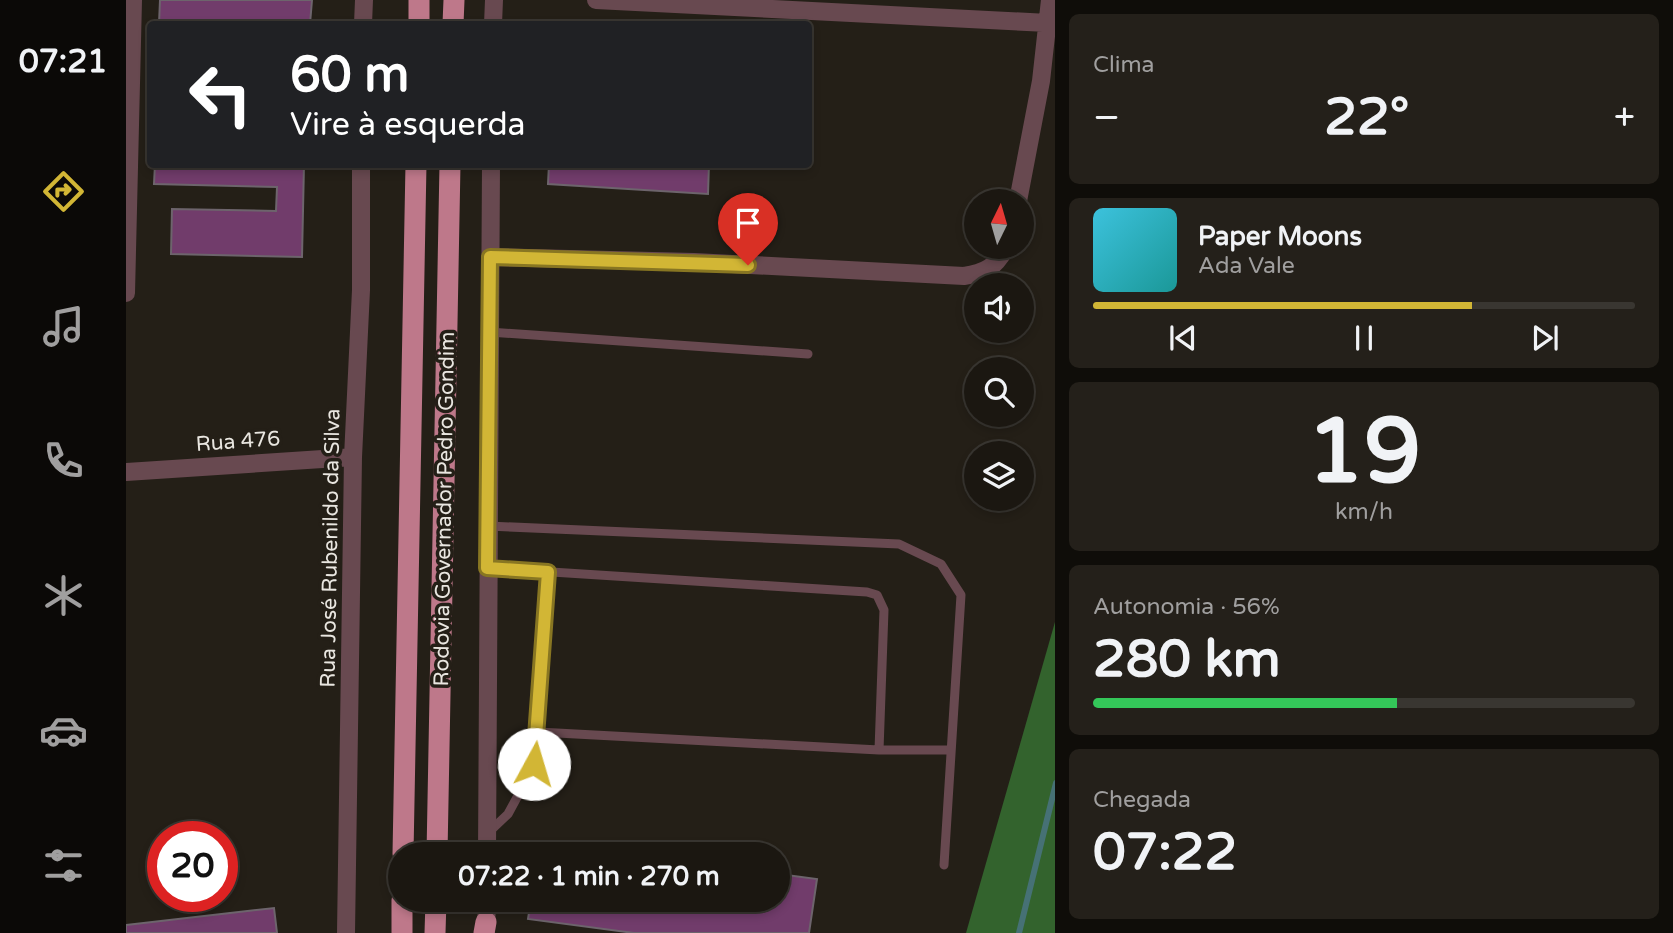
<!DOCTYPE html>
<html lang="pt">
<meta charset="utf-8">
<style>
body{margin:0;font-family:"Varela Round",sans-serif;background:#24201a;color:#f1f3f6;height:100vh;display:flex;flex-direction:column;font-size:26px;white-space:nowrap}
*{box-sizing:border-box;margin:0}
p{font-size:23px;color:#a09f9f}
.icon{flex:none;width:38px;height:38px;fill:none;stroke:currentColor;stroke-width:2;stroke-linecap:round;stroke-linejoin:round}
.map{position:relative;flex:1;overflow:hidden}
.sheet{display:flex;flex-direction:column;gap:14px;padding:14px;background:#0f0d09;width:618px}
.sheet>*{flex:none}
.guide{position:absolute;left:21px;top:21px;width:665px;height:147px;border-radius:7px;box-shadow:0 4px 10px #0003,0 0 0 2px #393631;background:#202124;color:#fff;overflow:hidden}
.needle{width:46px;rotate:5deg}
.tools{position:absolute;left:838px;top:189px;display:grid;gap:14px}
.tools a{display:grid;place-items:center;width:70px;height:70px;border-radius:50%;background:#1b1711;box-shadow:0 4px 10px #0003,0 0 0 2px #393631;font-size:35px}
.speed{position:absolute;left:21px;top:821px;display:flex;gap:14px;font-size:35px;font-weight:700;text-align:center}
.speed>*{display:grid;place-content:center;width:91px;height:91px;border-radius:50%;background:#1b1711;box-shadow:0 4px 10px #0003,0 0 0 2px #393631;line-height:1}
.speed .limit{border:10px solid #d22;background:#fff;color:#111}
.pin{position:absolute;display:grid;place-items:center;width:60px;height:60px;color:#fff;margin:-72px -30px;border-radius:50% 50% 50% 0;rotate:-45deg;box-shadow:0 0 7px #0007}
.pin .icon{rotate:45deg}
.me{position:absolute;width:77px;margin:-38px;rotate:6deg;stroke-linejoin:round;filter:drop-shadow(0 0 5px #0008)}
.turn{display:flex;align-items:center;gap:24px;height:147px;padding:0 28px;font-size:32px}
.turn .icon{width:91px;height:91px;stroke-width:2.5}
.turn b{display:block;font-size:49px;line-height:60px}
.big{font-size:52px;font-weight:800;line-height:1.1}
.sheet .tile{flex:1;display:flex;flex-direction:column;justify-content:center;gap:10px;min-width:0;padding:0 24px;border-radius:10px;background:#24201a}
.sheet .dial{align-items:center;gap:0}
.dial b{font-size:91px;line-height:1}
.song{display:flex;align-items:center;gap:21px}
.cover{width:84px;height:84px;border-radius:10px;background:linear-gradient(135deg,hsl(190 70% 55%),hsl(180 70% 35%))}
.played{height:7px;border-radius:4px;background:linear-gradient(90deg,#d2b635 70%,#393631 70%)}
.keys{display:flex;justify-content:space-around;direction:ltr}
.heat{display:flex;justify-content:space-between;align-items:center;font-size:38px;direction:ltr}
.charge{height:10px;border-radius:5px;background:linear-gradient(90deg,#34c759 56%,#393631 0)}
.trip{position:absolute;left:262px;top:842px;width:402px;height:70px;border-radius:35px;background:#1b1711;box-shadow:0 4px 10px #0003,0 0 0 2px #393631;font-weight:800;line-height:70px;text-align:center}
main{display:flex;flex:1;min-height:0}
.tab-bar{display:flex;flex-direction:column;width:126px;justify-content:space-around;align-items:center;background:#0b0907;color:#a09f9f}
.tab-bar .icon{width:49px;height:49px}
.tab-bar .active{color:#d2b635}
.tab-bar b{font-size:32px;color:#f1f3f6}
.map>svg:first-child{display:block}
.forest{fill:#33632d}
.lines{fill:none;stroke-linecap:round;stroke-linejoin:round}
.stream{stroke:#467175;stroke-width:6}
.building{fill:#713c6b;stroke:#6d646c;stroke-width:2}
.service{stroke:#684950;stroke-width:9}
.minor{stroke:#684950;stroke-width:18}
.trunk{stroke:#be788a;stroke-width:21}
.route-casing{stroke:#887622;stroke-width:18}
.route{stroke:#d2b635;stroke-width:12}
.labels{text-anchor:middle;stroke-width:7;stroke-linejoin:round;paint-order:stroke}
.street-label{font-size:21px;fill:#e9e6e0;stroke:#241f17}
</style>
<main>
<nav class="tab-bar">
<b>07:21</b>
<svg class="icon active" aria-label="directions" viewBox="0 0 24 24"><path d="M12 3l9 9-9 9-9-9zM9 14v-3h6M13 9l2 2-2 2"/></svg>
<svg class="icon" aria-label="music" viewBox="0 0 24 24"><path d="M9 18V5l10-2v13"/><circle cx="6" cy="18" r="3"/><circle cx="16" cy="16" r="3"/></svg>
<svg class="icon" aria-label="phone" viewBox="0 0 24 24"><path d="M5 4h4l2 5-3 2q2 4 5 5l2-3 5 2v4C11 20 4 13 5 4z"/></svg>
<svg class="icon" aria-label="climate" viewBox="0 0 24 24"><path d="M12 3v18M4 7l16 10M4 17L20 7"/></svg>
<svg class="icon" aria-label="car" viewBox="0 0 24 24"><path d="M5 17H2v-5l4-1 3-4h7l3 4 3 1v5h-3M9 17h6M6 11h13"/><circle cx="7" cy="17" r="2"/><circle cx="17" cy="17" r="2"/></svg>
<svg class="icon" aria-label="filters" viewBox="0 0 24 24"><path d="M4 7h16M4 17h16"/><circle cx="9" cy="7" r="2"/><circle cx="15" cy="17" r="2"/></svg>
</nav>
<div class="map">
<svg width="930" height="933" viewBox="0 0 930 933">
<rect width="100%" height="100%" fill="#241f17"/>
<path class="forest" d="M 929,622 L 929,933 L 840,933 Z"/>
<g class="lines">
<path class="stream" d="M 893,933 L 930,783"/>
</g>
<path class="building" d="M 34,0 L 186,0 L 184,24 L 33,24 Z
M 29,164 L 178,164 L 176,257 L 45,254 L 46,209 L 150,211 L 151,187 L 28,184 Z
M 423,164 L 583,164 L 582,194 L 422,184 Z
M 413,841 L 508,854 L 411,854 Z
M 653,874 L 691,879 L 683,933 L 508,933 L 402,919 L 405,900 L 653,900 Z
M 148,908 L 151,933 L 0,933 L 0,925 Z"/>
<g class="lines">
<path class="service" d="M 363,332 L 682,354
M 362,526 L 773,544 L 815,564 L 835,595 L 818,865
M 361,568 L 741,592 L 751,595 L 758,610 L 753,750
M 412,732 L 753,750 L 825,750
M 363,832 L 382,814 L 409,764 L 422,572"/>
<path class="minor" d="M 470,0 L 922,23
M 237,24 L 238,0
M 367,24 L 368,0
M 892,201 L 915,81 L 924,0
M 364,257 L 568,262 L 838,276 C 859,273 870,267 880,247
M 0,293 L 7,0
M 0,472 L 227,457
M 361,854 L 365,164
M 220,933 L 227,457 L 235,290 L 235,164
M 360,933 L 361,900"/>
<path class="trunk" d="M 293,24 L 293,0
M 327,24 L 328,0
M 277,854 L 290,164
M 311,854 L 324,164
M 276,933 L 276,900
M 309,933 L 310,900
M 358,933 L 360,922"/>
</g>
<g class="lines">
<g class="route-casing">
<path id="route" d="M 408,764 L 422,572 L 361,568 L 364,257 L 622,265"/>
</g>
<use href="#route" class="route"/>
</g>
<g class="labels">
<g class="street-label">
<text transform="translate(112 441) rotate(-4)" y="7">Rua 476</text>
<text transform="translate(318 509) rotate(-89)" y="7">Rodovia Governador Pedro Gondim</text>
<text transform="translate(204 548) rotate(-89)" y="7">Rua José Rubenildo da Silva</text>
</g>
</g>
</svg>
<div class="tools">
<a><svg class="needle" viewBox="-14 -14 28 28"><path d="M0-13l5 13h-10z" fill="#e53935"/><path d="M0 13l5-13h-10z" fill="#a09f9f"/></svg></a>
<a><svg class="icon" aria-label="sound" viewBox="0 0 24 24"><path d="M4 9h4l5-4v14l-5-4H4zM17 9q2 3 0 6"/></svg></a>
<a><svg class="icon" aria-label="search" viewBox="0 0 24 24"><circle cx="10" cy="10" r="6"/><path d="M15 15l6 6"/></svg></a>
<a><svg class="icon" aria-label="layers" viewBox="0 0 24 24"><path d="M12 4l9 5-9 5-9-5zM3 14l9 5 9-5"/></svg></a>
</div>
<div class="speed"><div class="limit">20</div></div>
<div class="pin" style="left:622px;top:265px;background:#d93025"><svg class="icon" aria-label="arrive" viewBox="0 0 24 24"><path d="M6 21V4h12l-3 4 3 4H6"/></svg></div>
<svg class="me" style="left:408px;top:764px" viewBox="-20 -20 40 40"><circle r="19" fill="#fff"/><path d="M0-13L10 11 0 6-10 11z" fill="#d2b635"/></svg>
<div class="trip">07:22 · 1 min · 270 m</div>
<div class="guide">
<div class="turn"><svg class="icon" aria-label="left" viewBox="0 0 24 24"><path d="M17 20v-9H6M10 6l-5 5 5 5"/></svg><div><b>60 m</b>Vire à esquerda</div></div>
</div>
</div>
<section class="sheet">
<div class="tile"><p>Clima</p>
<div class="heat"><a>−</a><b class="big">22°</b><a>+</a></div>
</div>
<div class="tile">
<div class="song"><i class="cover"></i><div><b>Paper Moons</b><p>Ada Vale</p></div></div>
<div class="played"></div>
<div class="keys"><svg class="icon" aria-label="previous" viewBox="0 0 24 24"><path d="M18 5L8 12l10 7zM5 5v14"/></svg><svg class="icon" aria-label="pause" viewBox="0 0 24 24"><path d="M8 5v14M16 5v14"/></svg><svg class="icon" aria-label="next" viewBox="0 0 24 24"><path d="M6 5l10 7-10 7zM19 5v14"/></svg></div>
</div>
<div class="tile dial"><b>19</b><p>km/h</p></div>
<div class="tile"><p>Autonomia · 56%</p><b class="big">280 km</b><div class="charge"></div></div>
<div class="tile"><p>Chegada</p><b class="big">07:22</b></div>
</section>
</main>
